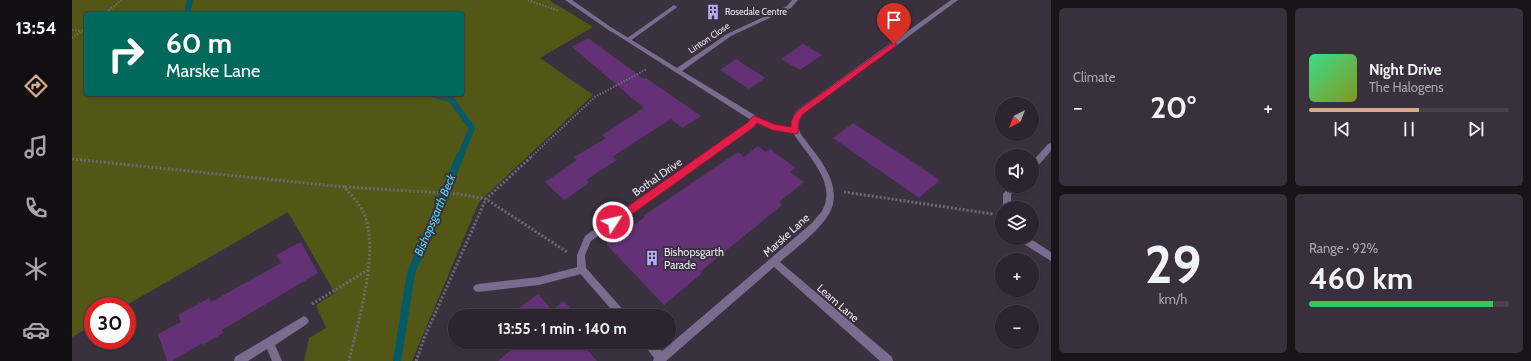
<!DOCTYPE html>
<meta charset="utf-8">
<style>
body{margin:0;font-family:Cabin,sans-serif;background:#38313b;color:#f1f3f6;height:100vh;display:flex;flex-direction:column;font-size:15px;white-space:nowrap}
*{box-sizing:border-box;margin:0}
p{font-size:13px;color:#a6a5aa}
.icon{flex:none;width:22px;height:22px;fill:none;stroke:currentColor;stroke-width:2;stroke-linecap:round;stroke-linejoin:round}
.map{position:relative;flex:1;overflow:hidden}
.sheet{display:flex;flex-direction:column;gap:8px;padding:8px;background:#18141a;width:480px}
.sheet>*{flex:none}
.hud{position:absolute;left:12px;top:12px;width:380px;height:84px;border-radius:4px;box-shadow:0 1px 3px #0004,0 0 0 1px #48424b;background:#00695c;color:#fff;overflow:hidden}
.needle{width:26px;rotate:222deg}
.buttons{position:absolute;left:923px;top:97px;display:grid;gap:8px}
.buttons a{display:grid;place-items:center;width:44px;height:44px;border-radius:50%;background:#2c252f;box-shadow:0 1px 3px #0004,0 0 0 1px #48424b;font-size:20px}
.speed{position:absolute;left:12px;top:297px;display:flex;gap:8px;font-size:20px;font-weight:700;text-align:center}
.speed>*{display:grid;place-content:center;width:52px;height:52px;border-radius:50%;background:#2c252f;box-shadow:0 1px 3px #0004,0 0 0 1px #48424b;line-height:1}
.speed .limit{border:6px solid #d22;background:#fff;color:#111}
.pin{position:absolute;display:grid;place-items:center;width:34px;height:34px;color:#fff;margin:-41px -17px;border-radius:50% 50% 50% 0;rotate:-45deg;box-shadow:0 0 4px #0007}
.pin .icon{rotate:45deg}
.me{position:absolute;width:44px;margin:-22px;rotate:55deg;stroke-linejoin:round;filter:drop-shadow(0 0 3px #0008)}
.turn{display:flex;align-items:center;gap:14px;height:84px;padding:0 16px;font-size:18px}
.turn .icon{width:52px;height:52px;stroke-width:2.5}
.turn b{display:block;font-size:28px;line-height:34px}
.big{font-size:30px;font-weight:800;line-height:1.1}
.sheet .tile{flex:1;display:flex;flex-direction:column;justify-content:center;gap:6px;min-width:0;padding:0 14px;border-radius:6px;background:#38313b}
.sheet .dial{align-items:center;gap:0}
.dial b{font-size:52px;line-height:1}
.song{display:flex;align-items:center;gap:12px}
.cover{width:48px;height:48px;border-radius:6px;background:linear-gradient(135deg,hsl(150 70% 55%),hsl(70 70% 35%))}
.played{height:4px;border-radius:2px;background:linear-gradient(90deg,#d6ab8b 55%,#48424b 55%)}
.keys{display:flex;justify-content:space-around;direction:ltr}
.heat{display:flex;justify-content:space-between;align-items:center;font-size:22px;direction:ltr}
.charge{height:6px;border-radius:3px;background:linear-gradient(90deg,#34c759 92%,#48424b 0)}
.sheet .tiles{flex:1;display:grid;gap:8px;grid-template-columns:repeat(2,1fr)}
.trip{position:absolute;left:376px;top:309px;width:228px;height:40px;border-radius:20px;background:#2c252f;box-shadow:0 1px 3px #0004,0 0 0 1px #48424b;font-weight:800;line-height:40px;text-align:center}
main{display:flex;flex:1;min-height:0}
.dock{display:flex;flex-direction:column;width:72px;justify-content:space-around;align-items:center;background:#120f13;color:#a6a5aa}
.dock .icon{width:28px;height:28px}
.dock .selected{color:#d6ab8b}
.dock b{font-size:18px;color:#f1f3f6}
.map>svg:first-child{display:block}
.green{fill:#525716;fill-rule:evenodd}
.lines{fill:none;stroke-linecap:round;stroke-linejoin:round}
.stream-far1{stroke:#045a66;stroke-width:6}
.stream{stroke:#045a66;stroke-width:8}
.building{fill:#643176}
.path-far1{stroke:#706874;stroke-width:2;stroke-dasharray:1.5 1.5;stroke-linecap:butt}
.path{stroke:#706874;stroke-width:3;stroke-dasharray:2 2;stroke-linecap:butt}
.service{fill:#7a6c8f;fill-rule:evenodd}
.minor{fill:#7a6c8f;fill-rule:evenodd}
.route{fill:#e11d48;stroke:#92132f}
.labels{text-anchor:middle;stroke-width:4;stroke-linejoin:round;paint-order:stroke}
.far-poi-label{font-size:9px;fill:#ece6ef;stroke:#3a313f;text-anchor:start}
.far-street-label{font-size:9px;fill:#ece6ef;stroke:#3a313f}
.street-label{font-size:11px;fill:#ece6ef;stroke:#3a313f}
.poi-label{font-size:11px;fill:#ece6ef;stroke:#3a313f;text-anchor:start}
.water-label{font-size:12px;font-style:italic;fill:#4bd7ef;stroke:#3a313f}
</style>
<main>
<nav class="dock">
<b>13:54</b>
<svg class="icon selected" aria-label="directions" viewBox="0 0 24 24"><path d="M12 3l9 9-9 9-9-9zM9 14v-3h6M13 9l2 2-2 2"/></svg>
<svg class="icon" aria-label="music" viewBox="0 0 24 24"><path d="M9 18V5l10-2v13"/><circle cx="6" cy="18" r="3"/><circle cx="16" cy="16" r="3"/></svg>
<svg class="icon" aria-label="phone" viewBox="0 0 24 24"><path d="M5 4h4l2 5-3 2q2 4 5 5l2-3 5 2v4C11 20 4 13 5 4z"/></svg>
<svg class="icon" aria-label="climate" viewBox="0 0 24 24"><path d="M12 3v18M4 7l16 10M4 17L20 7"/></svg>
<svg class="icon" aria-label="car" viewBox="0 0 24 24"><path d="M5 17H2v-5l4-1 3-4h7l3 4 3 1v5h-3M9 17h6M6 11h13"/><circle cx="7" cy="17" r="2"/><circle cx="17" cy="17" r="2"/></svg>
</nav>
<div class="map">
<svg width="979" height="361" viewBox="0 0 979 361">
<rect width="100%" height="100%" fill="#3a313f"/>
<path class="green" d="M 0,0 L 477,0 L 521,27 L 468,58 L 521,95 L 407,202 L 340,361 L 232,361 L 237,338 L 254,328 L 244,305 L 263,293 L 216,212 L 53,306 L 21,306 L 21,325 L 0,337 ZM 14,14 L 390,14 L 390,94 L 14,94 Z"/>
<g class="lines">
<path class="stream-far1" d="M 115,14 L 118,0
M 359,94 L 379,99 L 400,128 L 388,157"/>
<path class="stream" d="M 325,361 L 339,273 L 388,156"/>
</g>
<path class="building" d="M 516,38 L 572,79 L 574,78 L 629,116 L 610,128 L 599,119 L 541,156 L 545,160 L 514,180 L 517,183 L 492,200 L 473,182 L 505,160 L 502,157 L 534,138 L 530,135 L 572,108 L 500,47 Z
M 731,44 L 750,55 L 728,70 L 709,59 Z
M 664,59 L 670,63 L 693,78 L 677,89 L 648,70 Z
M 781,123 L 818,147 L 868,180 L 847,198 L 761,138 Z
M 686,146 L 694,152 L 698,149 L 724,168 L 718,172 L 732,182 L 707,202 L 710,205 L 628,272 L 630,273 L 592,305 L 534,244 L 573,217 L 571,216 L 666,152 L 672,157 Z
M 229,242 L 246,273 L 150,330 L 151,333 L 131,345 L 130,343 L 100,361 L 95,361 L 86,334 L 109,322 L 106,315 L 137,298 L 139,302 L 209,263 L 204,255 Z
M 466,294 L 480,310 L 492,301 L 505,316 L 436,316 Z
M 434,342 L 510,342 L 509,343 L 525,361 L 426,361 L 440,349 Z"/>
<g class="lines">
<path class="path-far1" d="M 456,0 L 487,11
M 32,14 L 50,0
M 0,30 L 9,31
M 0,38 L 14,28
M 459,157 L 523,97 L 575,69"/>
<path class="path" d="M 0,159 L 272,187 C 279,195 288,204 292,214 C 308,252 286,321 277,361
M 273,187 L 388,194 L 414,199 L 495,252
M 772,192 L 921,214
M 240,304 L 296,270
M 344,361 L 353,336 L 414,199 L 460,156"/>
<path class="service" d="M 493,0 L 500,0 L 543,30 L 540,32 L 538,31 Z
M 602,5 L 605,7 L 604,8 L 558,41 L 554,41 L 554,39 Z
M 510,266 L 513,267 L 515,270 L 513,273 L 467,285 L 406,292 L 403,291 L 401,288 L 403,285 L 406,284 L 467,277 Z"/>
<path class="minor" d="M 720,0 L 726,0 L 719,8 L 659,36 L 610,71 L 686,117 L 701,125 L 719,128 L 719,121 L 724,111 L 879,0 L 886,0 L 730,115 C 727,119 726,124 727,129 C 728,135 734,140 737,145 C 752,164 771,189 757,214 C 745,233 725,247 708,262 L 820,357 L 821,361 L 808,361 L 702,267 L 594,361 L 581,361 L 582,358 L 570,342 L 582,342 L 590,351 L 740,223 C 743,219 747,215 750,211 C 766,183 735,155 721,133 L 700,130 L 684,123 L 682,127 L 519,241 L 513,255 L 514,268 L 554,313 L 556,316 L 545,316 L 505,270 L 505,255 L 513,236 L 676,123 L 679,120 L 537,30 L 540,28 L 542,29 L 605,68 L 655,34 L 715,6 Z
M 979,143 L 979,151 L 963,169 L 960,170 L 960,162 L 976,144 Z
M 938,186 L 947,186 L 939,195 L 939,208 L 931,208 L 931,194 Z
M 946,238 L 957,238 L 979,252 L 979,261 L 947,241 Z
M 232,316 L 235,318 L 237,321 L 235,324 L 203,345 L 210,361 L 200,361 L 195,349 L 176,361 L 162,361 L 163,357 Z"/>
</g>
<path class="route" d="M 822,42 L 824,43 L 824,46 L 730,115 L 727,121 L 726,133 L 723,134 L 700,130 L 685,123 L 682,127 L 545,225 L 538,225 L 536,222 L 538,219 L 676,122 L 680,117 L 683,116 L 702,124 L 719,127 L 719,121 L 725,111 Z"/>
<defs>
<g id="building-bare" transform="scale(1.2)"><path d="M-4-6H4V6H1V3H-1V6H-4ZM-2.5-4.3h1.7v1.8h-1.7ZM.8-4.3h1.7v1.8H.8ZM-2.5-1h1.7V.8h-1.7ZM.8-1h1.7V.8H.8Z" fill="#b3adf9" stroke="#3a313f" stroke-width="2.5" paint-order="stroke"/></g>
</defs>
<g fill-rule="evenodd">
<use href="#building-bare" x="641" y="12"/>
<use href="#building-bare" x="580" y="258"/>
</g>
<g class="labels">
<g class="far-poi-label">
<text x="653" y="15">Rosedale Centre</text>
</g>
<g class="far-street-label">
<text transform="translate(637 38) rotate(-34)" y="3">Linton Close</text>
</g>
<g class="street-label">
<text transform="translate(585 177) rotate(-35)" y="4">Bothal Drive</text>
<text transform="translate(714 235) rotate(-42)" y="4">Marske Lane</text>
<text transform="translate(766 303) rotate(41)" y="4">Leam Lane</text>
</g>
<g class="poi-label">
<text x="592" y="256">Bishopsgarth<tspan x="592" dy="13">Parade</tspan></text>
</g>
<g class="water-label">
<text transform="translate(363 215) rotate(-67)" y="4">Bishopsgarth Beck</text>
</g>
</g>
</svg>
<div class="buttons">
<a><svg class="needle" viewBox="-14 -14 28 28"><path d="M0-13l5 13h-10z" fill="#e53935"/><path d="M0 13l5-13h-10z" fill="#a6a5aa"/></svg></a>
<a><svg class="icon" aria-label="sound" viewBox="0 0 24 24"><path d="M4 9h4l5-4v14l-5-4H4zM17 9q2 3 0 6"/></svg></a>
<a><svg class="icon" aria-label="layers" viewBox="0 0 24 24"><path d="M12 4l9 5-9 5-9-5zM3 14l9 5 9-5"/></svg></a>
<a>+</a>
<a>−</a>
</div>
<div class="speed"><div class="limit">30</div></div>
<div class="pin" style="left:822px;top:44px;background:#d93025"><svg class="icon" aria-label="arrive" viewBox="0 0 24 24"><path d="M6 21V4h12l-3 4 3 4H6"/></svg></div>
<svg class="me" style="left:541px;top:222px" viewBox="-20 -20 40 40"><circle r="17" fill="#e11d48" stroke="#fff" stroke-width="3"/><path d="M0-11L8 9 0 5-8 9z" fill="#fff"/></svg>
<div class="trip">13:55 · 1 min · 140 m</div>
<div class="hud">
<div class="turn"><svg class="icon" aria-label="right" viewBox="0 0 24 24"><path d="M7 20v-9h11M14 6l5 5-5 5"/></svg><div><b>60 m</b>Marske Lane</div></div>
</div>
</div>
<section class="sheet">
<div class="tiles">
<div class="tile"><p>Climate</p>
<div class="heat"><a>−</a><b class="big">20°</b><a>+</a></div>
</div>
<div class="tile">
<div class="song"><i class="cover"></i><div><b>Night Drive</b><p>The Halogens</p></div></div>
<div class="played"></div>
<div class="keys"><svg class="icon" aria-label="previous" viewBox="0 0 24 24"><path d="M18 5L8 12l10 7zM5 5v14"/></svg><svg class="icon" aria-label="pause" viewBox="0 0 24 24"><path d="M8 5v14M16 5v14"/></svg><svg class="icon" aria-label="next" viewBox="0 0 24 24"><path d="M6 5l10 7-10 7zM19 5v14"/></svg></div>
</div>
<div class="tile dial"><b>29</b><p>km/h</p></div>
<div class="tile"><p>Range · 92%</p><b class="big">460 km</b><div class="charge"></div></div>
</div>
</section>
</main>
